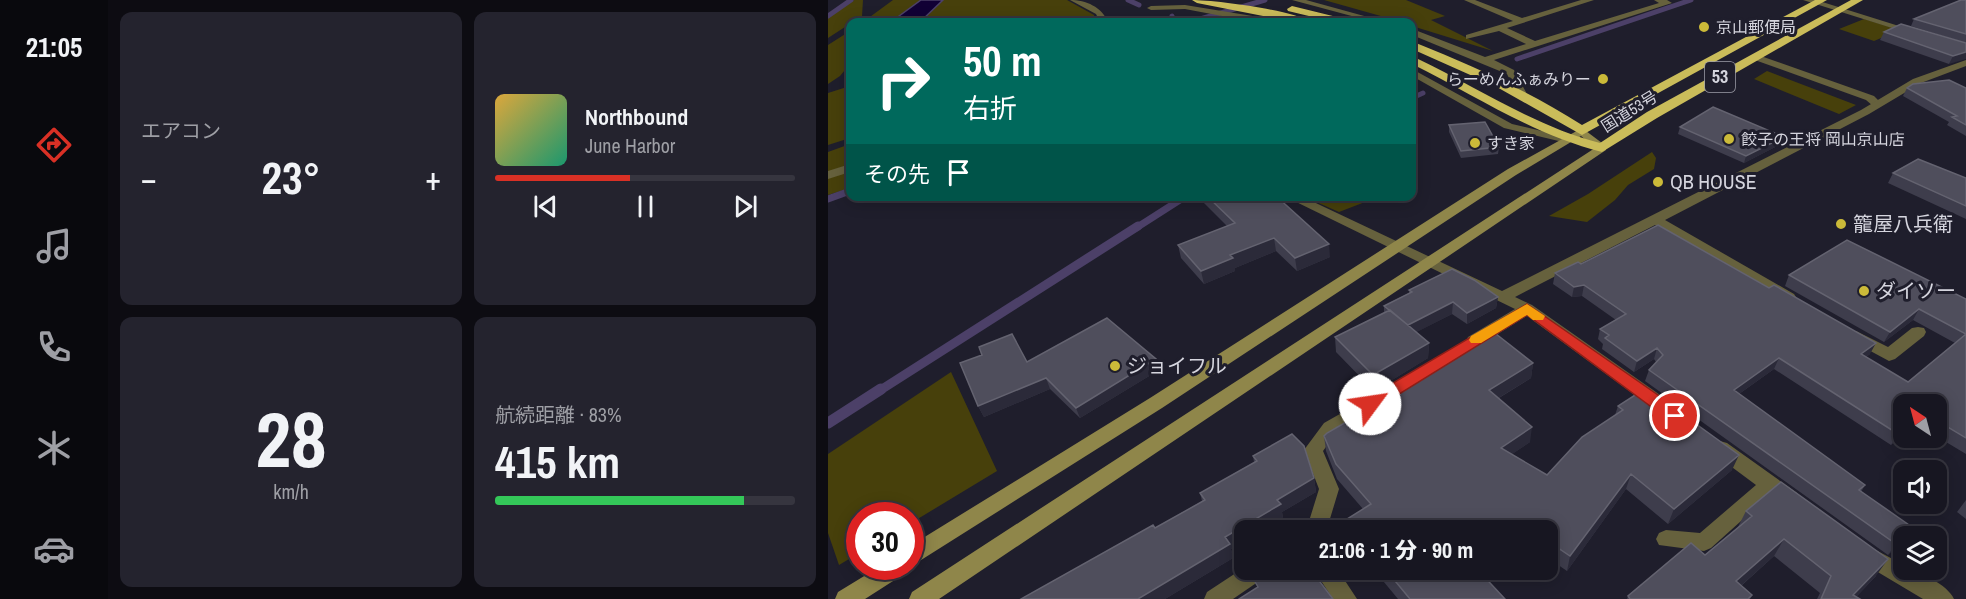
<!DOCTYPE html>
<html lang="ja">
<meta charset="utf-8">
<style>
body{margin:0;font-family:"Archivo Narrow","Noto Sans JP",sans-serif;background:#24232e;color:#f1f3f6;height:100vh;display:flex;flex-direction:column;font-size:22px;white-space:nowrap}
*{box-sizing:border-box;margin:0}
p{font-size:20px;color:#9e9fa5}
.icon{flex:none;width:33px;height:33px;fill:none;stroke:currentColor;stroke-width:2;stroke-linecap:round;stroke-linejoin:round}
.map{position:relative;flex:1;overflow:hidden}
.panel{display:flex;flex-direction:column;gap:12px;padding:12px;background:#0d0c12;width:720px}
.panel>*{flex:none}
.top-card{position:absolute;left:18px;top:18px;width:570px;height:183px;border-radius:12px;box-shadow:0 3px 15px #0003,0 0 0 2px #36353f;background:#00695c;color:#fff;overflow:hidden}
.needle{width:39px;rotate:324deg}
.tools{position:absolute;left:1065px;top:394px;display:grid;gap:12px}
.tools a{display:grid;place-items:center;width:54px;height:54px;border-radius:12px;background:#171621;box-shadow:0 3px 15px #0003,0 0 0 2px #36353f;font-size:30px}
.speed{position:absolute;left:18px;top:502px;display:flex;gap:12px;font-size:30px;font-weight:700;text-align:center}
.speed>*{display:grid;place-content:center;width:78px;height:78px;border-radius:50%;background:#171621;box-shadow:0 3px 15px #0003,0 0 0 2px #36353f;line-height:1}
.speed .limit{border:9px solid #d22;background:#fff;color:#111}
.pin{position:absolute;display:grid;place-items:center;width:51px;height:51px;color:#fff;margin:-26px;border:3px solid #fff;border-radius:50%;box-shadow:0 2px 6px #0007}
.me{position:absolute;width:66px;margin:-33px;rotate:59deg;stroke-linejoin:round;filter:drop-shadow(0 0 4px #0008)}
.turn{display:flex;align-items:center;gap:21px;height:126px;padding:0 18px;font-size:27px}
.turn .icon{width:78px;height:78px;stroke-width:2.5}
.turn b{display:block;font-size:42px;line-height:51px}
.then{display:flex;align-items:center;height:57px;padding:0 18px;background:#0003;gap:12px;font-size:22px}
.big{font-size:45px;font-weight:800;line-height:1.1}
.panel .widget{flex:1;display:flex;flex-direction:column;justify-content:center;gap:9px;min-width:0;padding:0 21px;border-radius:12px;background:#24232e}
.panel .dial{align-items:center;gap:0}
.dial b{font-size:78px;line-height:1}
.song{display:flex;align-items:center;gap:18px}
.cover{width:72px;height:72px;border-radius:9px;background:linear-gradient(135deg,hsl(40 70% 55%),hsl(160 70% 35%))}
.played{height:6px;border-radius:3px;background:linear-gradient(90deg,#d93025 45%,#36353f 45%)}
.keys{display:flex;justify-content:space-around;direction:ltr}
.heat{display:flex;justify-content:space-between;align-items:center;font-size:33px;direction:ltr}
.charge{height:9px;border-radius:4px;background:linear-gradient(90deg,#34c759 83%,#36353f 0)}
.panel .tiles{flex:1;display:grid;gap:12px;grid-template-columns:repeat(2,1fr)}
.trip{position:absolute;left:406px;top:520px;width:324px;height:60px;border-radius:12px;background:#171621;box-shadow:0 3px 15px #0003,0 0 0 2px #36353f;font-weight:800;line-height:60px;text-align:center}
main{display:flex;flex:1;min-height:0}
.tabs{display:flex;flex-direction:column;width:108px;justify-content:space-around;align-items:center;background:#09090d;color:#9e9fa5}
.tabs .icon{width:42px;height:42px}
.tabs .active{color:#d93025}
.tabs b{font-size:27px;color:#f1f3f6}
.map>svg:first-child{display:block}
.green{fill:#47400b}
.water{fill:#110035;stroke:#4c4068;stroke-width:1.5}
.lines{fill:none;stroke-linecap:round;stroke-linejoin:round}
.stream-far3{stroke:#4c4068;stroke-width:5}
.stream-far2{stroke:#4c4068;stroke-width:7}
.stream-far1{stroke:#4c4068;stroke-width:9}
.stream{stroke:#4c4068;stroke-width:11}
.lane{fill:#66613d;fill-rule:evenodd}
.street{fill:#66613d;fill-rule:evenodd}
.secondary{fill:#8f864a;fill-rule:evenodd}
.highway{fill:#cabc5a;fill-rule:evenodd}
.wall{fill:#3e3d4c}
.shaded-wall{fill:#2b2a39}
.building{fill:#4f4e5c;stroke:#646370;stroke-width:1.5}
.route{fill:#d93025;stroke:#8d1f18;stroke-width:1.5}
.slow{fill:#f59e0b}
.poi-dot{fill:#cbba39;stroke:#1f1e2c;stroke-width:2}
.labels{text-anchor:middle;stroke-width:6;stroke-linejoin:round;paint-order:stroke}
.far-poi-label{font-size:16px;fill:#d5d5de;stroke:#1f1e2c;text-anchor:start}
.far-street-label{font-size:16px;fill:#d5d5de;stroke:#1f1e2c}
.shield{fill:#1f1e2c;stroke:#9e9ea9;stroke-width:1.5}
.shield-label{font-size:18px;font-weight:bold;fill:#d5d5de}
.poi-label{font-size:20px;fill:#d5d5de;stroke:#1f1e2c;text-anchor:start}
</style>
<main>
<nav class="tabs">
<b>21:05</b>
<svg class="icon active" aria-label="directions" viewBox="0 0 24 24"><path d="M12 3l9 9-9 9-9-9zM9 14v-3h6M13 9l2 2-2 2"/></svg>
<svg class="icon" aria-label="music" viewBox="0 0 24 24"><path d="M9 18V5l10-2v13"/><circle cx="6" cy="18" r="3"/><circle cx="16" cy="16" r="3"/></svg>
<svg class="icon" aria-label="phone" viewBox="0 0 24 24"><path d="M5 4h4l2 5-3 2q2 4 5 5l2-3 5 2v4C11 20 4 13 5 4z"/></svg>
<svg class="icon" aria-label="climate" viewBox="0 0 24 24"><path d="M12 3v18M4 7l16 10M4 17L20 7"/></svg>
<svg class="icon" aria-label="car" viewBox="0 0 24 24"><path d="M5 17H2v-5l4-1 3-4h7l3 4 3 1v5h-3M9 17h6M6 11h13"/><circle cx="7" cy="17" r="2"/><circle cx="17" cy="17" r="2"/></svg>
</nav>
<section class="panel">
<div class="tiles">
<div class="widget"><p>エアコン</p>
<div class="heat"><a>−</a><b class="big">23°</b><a>+</a></div>
</div>
<div class="widget">
<div class="song"><i class="cover"></i><div><b>Northbound</b><p>June Harbor</p></div></div>
<div class="played"></div>
<div class="keys"><svg class="icon" aria-label="previous" viewBox="0 0 24 24"><path d="M18 5L8 12l10 7zM5 5v14"/></svg><svg class="icon" aria-label="pause" viewBox="0 0 24 24"><path d="M8 5v14M16 5v14"/></svg><svg class="icon" aria-label="next" viewBox="0 0 24 24"><path d="M6 5l10 7-10 7zM19 5v14"/></svg></div>
</div>
<div class="widget dial"><b>28</b><p>km/h</p></div>
<div class="widget"><p>航続距離 · 83%</p><b class="big">415 km</b><div class="charge"></div></div>
</div>
</section>
<div class="map">
<svg width="1138" height="599" viewBox="0 0 1138 599">
<rect width="100%" height="100%" fill="#1f1e2c"/>
<path class="green" d="M 26,0 L 35,0 L 34,16 L 0,38 L 0,18 Z
M 65,0 L 93,0 L 63,22 L 35,22 Z
M 115,0 L 239,0 L 266,15 L 268,22 L 92,22 Z
M 496,0 L 578,0 L 617,16 L 603,20 L 665,51 L 584,26 L 584,22 L 574,22 Z
M 1036,19 L 1072,30 L 1046,41 L 1011,29 Z
M 22,31 L 22,64 L 12,76 L 0,84 L 0,45 Z
M 939,71 L 1028,105 L 1011,114 L 926,79 Z
M 22,86 L 22,138 L 0,145 L 0,93 Z
M 22,144 L 22,164 L 0,172 L 0,152 Z
M 824,152 L 828,158 L 826,169 L 800,185 L 787,200 L 759,222 L 721,216 L 760,194 Z
M 22,171 L 22,188 L 0,195 L 0,178 Z
M 477,197 L 550,197 L 511,212 Z
M 123,372 L 169,471 L 83,523 L 82,516 L 32,516 L 31,553 L 11,565 L 0,533 L 0,454 Z"/>
<path class="water" d="M 93,0 L 115,0 L 92,22 L 63,22 Z"/>
<g class="lines">
<path class="stream-far3" d="M 300,0 L 311,5
M 0,16 L 23,0
M 344,16 L 346,22
M 362,22 L 437,0
M 689,59 L 863,0
M 584,98 L 595,93"/>
<path class="stream-far2" d="M 0,199 L 22,191
M 308,228 L 358,196"/>
<path class="stream-far1" d="M 51,391 L 310,226"/>
<path class="stream" d="M 0,423 L 53,389"/>
<path class="lane" d="M 927,54 L 1046,96 L 1054,104 L 1045,106 L 1038,100 L 924,59 L 924,55 Z"/>
<path class="street" d="M 242,0 C 258,0 274,7 280,22 L 272,22 L 268,14 Z
M 464,0 L 478,0 L 558,22 L 546,22 Z
M 636,0 L 647,0 L 694,18 L 753,0 L 766,0 L 679,28 L 707,41 L 831,3 L 826,0 L 839,0 L 844,3 L 666,60 L 686,70 L 700,96 L 695,99 L 690,96 L 679,74 L 584,35 L 584,29 L 587,30 L 657,57 L 698,44 L 671,31 L 638,39 L 638,35 L 685,21 Z
M 975,0 L 988,0 L 1090,32 L 1083,34 Z
M 357,5 L 443,19 L 447,22 C 434,23 422,20 409,18 C 400,17 390,22 380,22 L 394,16 L 357,9 L 323,10 L 319,8 L 323,6 Z
M 1138,60 L 1138,66 L 1093,83 L 1041,114 L 837,220 L 966,294 L 968,297 L 966,300 L 956,300 L 827,225 L 687,297 L 704,305 L 835,397 L 838,402 L 835,407 L 829,408 L 823,407 L 699,316 L 652,345 L 640,345 L 638,341 L 640,337 L 687,309 L 456,196 L 473,196 L 674,291 L 1033,110 L 1085,79 Z
M 584,69 L 684,124 L 743,138 L 745,140 L 739,143 L 676,128 L 584,76 Z
M 22,164 L 22,172 L 0,179 L 0,171 Z
M 1090,327 L 1096,328 L 1098,332 L 1096,336 L 1067,359 L 1061,361 L 1022,340 L 1020,336 L 1022,332 L 1028,331 L 1060,347 L 1084,328 Z
M 577,377 L 583,379 L 585,383 L 583,387 L 508,433 L 495,451 L 511,489 L 501,522 L 496,531 L 473,531 L 482,518 L 491,489 L 476,450 L 496,423 Z
M 892,441 L 899,443 L 969,493 L 972,499 L 969,505 C 958,509 951,502 942,495 L 883,548 L 876,551 L 831,545 L 828,539 L 831,533 L 838,530 L 872,533 L 928,485 L 885,453 L 883,448 L 885,443 Z
M 1040,546 L 1076,565 L 1076,570 C 1091,570 1120,585 1126,599 L 1095,599 L 1033,562 L 1030,555 L 1033,548 Z
M 417,567 L 417,570 L 441,570 L 437,577 L 405,599 L 376,599 L 379,592 Z
M 486,570 L 510,570 L 529,599 L 505,599 Z"/>
<path class="secondary" d="M 754,128 L 778,146 L 778,150 L 111,599 L 81,599 L 84,592 L 767,148 L 753,136 L 688,175 L 334,408 L 82,567 L 82,546 L 322,398 L 680,169 Z
M 51,567 L 80,567 L 76,574 L 37,599 L 7,599 L 10,592 Z"/>
<path class="highway" d="M 364,0 C 386,0 466,10 482,22 L 466,22 L 369,3 Z
M 987,0 L 999,0 L 754,135 L 667,86 L 584,49 L 584,42 L 588,43 C 646,66 702,92 754,125 Z
M 1023,0 L 1035,0 L 829,118 L 774,152 C 705,135 647,95 584,64 L 584,57 L 588,58 C 649,87 706,126 772,143 L 819,112 Z
M 464,6 L 521,20 L 522,22 L 506,22 L 460,11 L 459,9 Z"/>
</g>
<path class="wall" d="M 1138,0 L 1138,43 L 1083,26 L 1086,19 Z
M 1056,32 L 1138,43 L 1121,64 L 1052,40 Z
M 1079,88 L 1138,88 L 1138,136 L 1119,125 L 1121,122 L 1075,96 Z
M 621,125 L 671,147 L 670,154 L 633,158 L 621,132 Z
M 852,127 L 956,137 L 953,144 L 916,163 L 850,134 Z
M 1065,173 L 1138,178 L 1138,219 L 1060,183 Z
M 369,196 L 448,196 L 502,257 L 469,271 L 448,251 L 407,268 L 407,271 L 376,284 L 353,258 L 350,245 L 399,226 Z
M 753,264 L 1042,354 L 1038,357 L 1080,382 L 1127,343 L 1085,320 L 1056,342 L 957,286 L 961,275 L 1138,299 L 1138,454 L 1108,436 L 1108,405 L 1076,405 L 1076,434 L 1063,445 L 946,369 L 911,394 L 1037,485 L 1033,492 L 1084,527 L 1077,537 L 1076,537 L 1076,539 L 1060,555 L 817,381 L 821,370 L 828,362 L 826,359 L 806,372 L 774,349 L 775,344 L 770,339 L 772,329 L 788,320 L 754,296 L 744,297 L 725,284 L 727,273 Z
M 581,290 L 670,297 L 668,308 L 639,324 L 624,314 L 588,332 L 601,343 L 600,358 L 546,391 L 508,352 L 507,337 L 556,312 L 556,306 L 581,293 Z
M 199,362 L 331,370 L 252,418 L 222,389 L 156,417 L 150,406 Z
M 705,363 L 703,378 L 671,398 L 702,442 L 684,454 L 719,475 L 787,415 L 790,406 L 904,470 L 840,524 L 798,489 L 739,571 L 720,558 L 720,531 L 508,531 L 508,526 L 535,509 L 509,479 L 498,451 L 496,436 L 536,412 L 536,407 L 559,394 L 559,389 Z
M 425,456 L 486,478 L 488,492 L 454,512 L 455,518 L 403,549 L 405,558 L 337,599 L 327,528 L 374,501 L 372,493 L 426,462 Z
M 1138,500 L 1138,519 L 1129,512 Z
M 918,511 L 1048,576 L 1028,597 L 1032,599 L 989,599 L 992,593 L 946,556 L 913,586 L 924,595 L 922,599 L 799,599 L 800,596 L 877,555 L 910,527 Z
M 546,570 L 650,570 L 677,599 L 570,599 Z"/>
<path class="shaded-wall" d="M 1138,52 L 1138,59 L 1121,64 L 1125,56 Z
M 956,137 L 953,144 L 916,163 L 918,156 Z
M 446,238 L 448,251 L 407,268 L 407,271 L 376,284 L 373,271 L 402,255 Z
M 501,244 L 502,257 L 469,271 L 467,258 Z
M 756,285 L 754,296 L 744,297 L 746,287 Z
M 670,297 L 668,308 L 639,324 L 639,313 Z
M 625,302 L 624,314 L 579,337 L 579,325 Z
M 1091,309 L 1085,320 L 1056,342 L 1062,332 Z
M 601,343 L 600,358 L 546,391 L 545,375 Z
M 1048,343 L 1042,354 L 1027,365 L 1033,354 Z
M 829,348 L 826,359 L 806,372 L 809,361 Z
M 951,358 L 946,369 L 901,401 L 906,390 Z
M 328,359 L 331,370 L 252,418 L 248,408 Z
M 705,363 L 703,378 L 659,405 L 661,390 Z
M 218,378 L 222,389 L 156,417 L 150,406 Z
M 704,427 L 702,442 L 671,463 L 673,448 Z
M 1076,429 L 1076,434 L 1063,445 L 1070,434 Z
M 911,455 L 904,470 L 840,524 L 846,509 Z
M 803,474 L 798,489 L 739,571 L 742,556 Z
M 486,478 L 488,492 L 454,512 L 455,518 L 434,531 L 417,531 L 417,541 L 403,549 L 405,558 L 337,599 L 310,599 L 449,500 Z
M 685,519 L 683,531 L 668,531 Z
M 1084,527 L 1077,537 L 1076,537 L 1076,539 L 1060,555 L 1068,544 Z
M 956,539 L 946,556 L 899,598 L 908,581 Z
M 1060,559 L 1048,576 L 1026,599 L 1025,595 Z"/>
<path class="building" d="M 1133,0 L 1138,0 L 1138,34 L 1086,19 Z
M 1073,24 L 1138,43 L 1138,52 L 1125,56 L 1056,32 Z
M 1121,80 L 1138,88 L 1138,125 L 1124,117 L 1129,116 L 1079,88 L 1085,84 Z
M 885,107 L 956,137 L 918,156 L 852,127 Z
M 657,122 L 671,147 L 633,151 L 621,125 Z
M 1090,159 L 1138,178 L 1138,206 L 1065,173 Z
M 379,196 L 448,196 L 501,244 L 467,258 L 446,238 L 402,255 L 405,258 L 373,271 L 350,245 L 407,223 Z
M 830,225 L 941,288 L 946,285 L 1048,343 L 1033,354 L 1080,382 L 1138,334 L 1091,309 L 1062,332 L 961,275 L 1019,240 L 1138,299 L 1138,438 L 1108,420 L 1108,405 L 1076,405 L 1076,429 L 1070,434 L 951,358 L 906,390 L 1037,485 L 1031,490 L 1084,527 L 1068,544 L 821,370 L 835,355 L 829,348 L 809,361 L 777,338 L 781,335 L 772,329 L 798,314 L 756,285 L 746,287 L 727,273 L 750,262 L 753,264 Z
M 624,269 L 646,280 L 670,297 L 639,313 L 625,302 L 580,325 L 556,306 L 584,292 L 581,290 Z
M 562,310 L 601,343 L 545,375 L 507,337 Z
M 279,318 L 328,359 L 248,408 L 218,378 L 150,406 L 132,363 L 154,355 L 151,347 L 184,334 L 199,362 Z
M 663,330 L 705,363 L 661,390 L 704,427 L 673,448 L 719,475 L 754,437 L 795,410 L 790,406 L 818,388 L 911,455 L 846,509 L 803,474 L 742,556 L 720,541 L 720,531 L 704,531 L 685,519 L 668,531 L 512,531 L 508,526 L 543,504 L 508,464 L 496,436 L 499,433 L 539,410 L 536,407 L 562,392 L 559,389 Z
M 464,434 L 476,446 L 486,478 L 449,500 L 453,504 L 397,537 L 402,544 L 310,599 L 193,599 L 325,525 L 327,528 L 377,500 L 372,493 L 429,461 L 425,456 Z
M 953,482 L 1060,559 L 1025,595 L 1032,599 L 993,599 L 1003,576 L 956,539 L 908,581 L 924,595 L 920,599 L 802,599 L 800,596 L 863,543 L 877,555 L 924,516 L 918,511 Z
M 442,570 L 483,570 L 505,599 L 411,599 L 430,587 L 426,580 Z
M 558,570 L 650,570 L 677,599 L 582,599 Z"/>
<path class="route" d="M 699,304 L 853,411 L 855,416 L 853,420 L 841,420 L 699,315 L 547,409 L 536,409 L 534,404 L 536,400 Z"/>
<path class="slow" d="M 699,304 L 717,316 L 715,320 L 705,320 L 699,315 L 653,343 L 643,343 L 641,340 L 643,336 Z"/>
<g class="poi-dot">
<circle cx="876" cy="27" r="6"/>
<circle cx="775" cy="79" r="6"/>
<circle cx="901" cy="139" r="6"/>
<circle cx="647" cy="143" r="6"/>
<circle cx="830" cy="182" r="6"/>
<circle cx="1013" cy="224" r="6"/>
<circle cx="1036" cy="291" r="6"/>
<circle cx="287" cy="366" r="6"/>
</g>
<g class="labels">
<g class="far-poi-label">
<text x="888" y="33">京山郵便局</text>
<text x="763" y="85" text-anchor="end">らーめんふぁみりー</text>
<text x="913" y="145">餃子の王将 岡山京山店</text>
<text x="659" y="149">すき家</text>
</g>
<g class="far-street-label">
<text transform="translate(801 111) rotate(-32)" y="6">国道53号</text>
</g>
<rect class="shield" x="877" y="62" width="30" height="30" rx="4.5"/>
<g class="shield-label">
<text x="892" y="83">53</text>
</g>
<g class="poi-label">
<text x="842" y="189">QB HOUSE</text>
<text x="1025" y="231">籠屋八兵衛</text>
<text x="1048" y="298">ダイソー</text>
<text x="299" y="373">ジョイフル</text>
</g>
</g>
</svg>
<div class="tools">
<a><svg class="needle" viewBox="-14 -14 28 28"><path d="M0-13l5 13h-10z" fill="#e53935"/><path d="M0 13l5-13h-10z" fill="#9e9fa5"/></svg></a>
<a><svg class="icon" aria-label="sound" viewBox="0 0 24 24"><path d="M4 9h4l5-4v14l-5-4H4zM17 9q2 3 0 6"/></svg></a>
<a><svg class="icon" aria-label="layers" viewBox="0 0 24 24"><path d="M12 4l9 5-9 5-9-5zM3 14l9 5 9-5"/></svg></a>
</div>
<div class="speed"><div class="limit">30</div></div>
<div class="pin" style="left:847px;top:416px;background:#d93025"><svg class="icon" aria-label="arrive" viewBox="0 0 24 24"><path d="M6 21V4h12l-3 4 3 4H6"/></svg></div>
<svg class="me" style="left:542px;top:404px" viewBox="-20 -20 40 40"><circle r="19" fill="#fff"/><path d="M0-13L10 11 0 6-10 11z" fill="#d93025"/></svg>
<div class="trip">21:06 · 1 分 · 90 m</div>
<div class="top-card">
<div class="turn"><svg class="icon" aria-label="right" viewBox="0 0 24 24"><path d="M7 20v-9h11M14 6l5 5-5 5"/></svg><div><b>50 m</b>右折</div></div>
<div class="then">その先<svg class="icon" aria-label="arrive" viewBox="0 0 24 24"><path d="M6 21V4h12l-3 4 3 4H6"/></svg></div>
</div>
</div>
</main>
